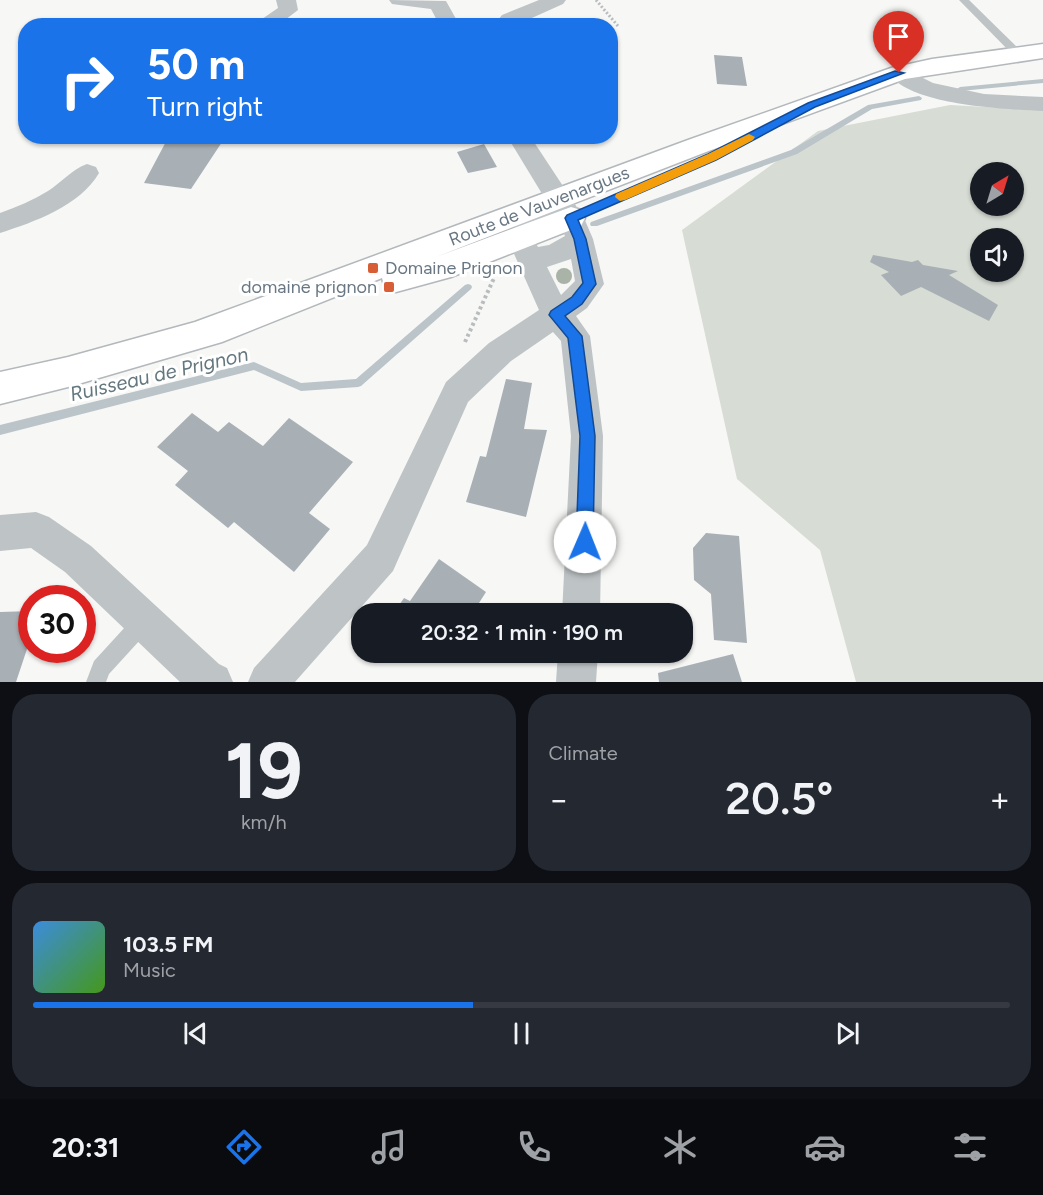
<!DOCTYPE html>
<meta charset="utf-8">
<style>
body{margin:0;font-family:Figtree,sans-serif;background:#242831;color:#f1f3f6;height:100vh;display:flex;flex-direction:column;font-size:22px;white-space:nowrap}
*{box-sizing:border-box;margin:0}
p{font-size:20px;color:#9ea1a6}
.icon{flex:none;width:33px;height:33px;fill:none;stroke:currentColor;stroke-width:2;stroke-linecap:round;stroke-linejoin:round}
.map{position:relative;height:682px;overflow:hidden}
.drawer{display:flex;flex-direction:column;gap:12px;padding:12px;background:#0d0f14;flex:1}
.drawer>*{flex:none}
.banner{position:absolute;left:18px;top:18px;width:600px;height:126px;border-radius:24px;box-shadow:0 2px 4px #0004;background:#1a73e8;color:#fff;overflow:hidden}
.needle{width:39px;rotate:38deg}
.fabs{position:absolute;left:970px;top:162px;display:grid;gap:12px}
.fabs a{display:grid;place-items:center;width:54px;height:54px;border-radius:50%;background:#171b24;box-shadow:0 2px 4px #0004;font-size:30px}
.speed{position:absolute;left:18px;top:585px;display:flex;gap:12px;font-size:30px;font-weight:700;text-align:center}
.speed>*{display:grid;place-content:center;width:78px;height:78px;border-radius:50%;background:#171b24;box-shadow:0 2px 4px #0004;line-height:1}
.speed .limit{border:9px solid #d22;background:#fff;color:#111}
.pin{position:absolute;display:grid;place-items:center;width:51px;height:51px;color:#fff;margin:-62px -26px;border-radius:50% 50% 50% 0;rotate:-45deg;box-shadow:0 0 6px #0007}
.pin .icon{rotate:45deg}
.me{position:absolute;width:66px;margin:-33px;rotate:1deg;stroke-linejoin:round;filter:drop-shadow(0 0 4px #0008)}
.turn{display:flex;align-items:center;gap:21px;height:126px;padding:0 30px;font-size:27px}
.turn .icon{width:78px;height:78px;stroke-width:2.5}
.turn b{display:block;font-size:42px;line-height:51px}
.big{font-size:45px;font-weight:600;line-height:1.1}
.drawer .card{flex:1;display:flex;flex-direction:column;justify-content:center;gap:9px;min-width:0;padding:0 21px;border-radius:24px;background:#242831}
.drawer .dial{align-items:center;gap:0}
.dial b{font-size:78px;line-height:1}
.song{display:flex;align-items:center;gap:18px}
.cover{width:72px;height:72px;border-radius:9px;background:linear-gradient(135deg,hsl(210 70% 55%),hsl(100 70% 35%))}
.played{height:6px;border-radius:3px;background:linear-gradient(90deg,#1a73e8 45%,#363941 45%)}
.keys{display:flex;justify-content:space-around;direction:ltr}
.heat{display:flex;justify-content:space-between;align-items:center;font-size:33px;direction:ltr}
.drawer .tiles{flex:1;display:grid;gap:12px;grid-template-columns:1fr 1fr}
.card:last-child{grid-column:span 2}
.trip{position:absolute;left:351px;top:603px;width:342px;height:60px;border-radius:24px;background:#171b24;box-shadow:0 2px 4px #0004;font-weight:600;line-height:60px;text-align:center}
.dock{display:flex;height:96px;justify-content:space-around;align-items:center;background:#090b0e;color:#9ea1a6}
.dock .icon{width:42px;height:42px}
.dock .active{color:#1a73e8}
.dock b{font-size:27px;color:#f1f3f6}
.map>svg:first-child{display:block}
.green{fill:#d7dcd4;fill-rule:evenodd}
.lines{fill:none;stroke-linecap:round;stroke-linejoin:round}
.stream{fill:#bac4c9;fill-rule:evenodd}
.building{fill:#a8b0b5}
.secondary-casing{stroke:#b3b8bc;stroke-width:3}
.path-far1{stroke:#b9bcbe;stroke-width:3;stroke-dasharray:2 2;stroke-linecap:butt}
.path{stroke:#b9bcbe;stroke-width:4;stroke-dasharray:3 3;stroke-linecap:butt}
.service{fill:#bec3c6;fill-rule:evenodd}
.minor{fill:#bec3c6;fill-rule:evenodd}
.secondary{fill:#fff;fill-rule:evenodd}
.tree{fill:#aab3a7}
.route{fill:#1a73e8;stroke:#114b97;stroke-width:1.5}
.slow{fill:#f59e0b}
.poi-dot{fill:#d75e35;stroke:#fff;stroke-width:2}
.labels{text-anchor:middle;stroke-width:6;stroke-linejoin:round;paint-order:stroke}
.street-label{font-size:18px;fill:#687783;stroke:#fff}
.poi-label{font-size:18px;fill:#687783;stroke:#fff;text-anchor:start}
.water-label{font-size:20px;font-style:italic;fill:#64777f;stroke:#fff}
</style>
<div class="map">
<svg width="1043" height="682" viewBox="0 0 1043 682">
<rect width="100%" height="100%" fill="#f7f7f5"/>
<path class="green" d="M 950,105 L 1043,110 L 1043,682 L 856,682 L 820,550 L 737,479 L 682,230 L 818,131 ZM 981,172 L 1014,172 L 1014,206 L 981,206 ZM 981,238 L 1014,238 L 1014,272 L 981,272 Z"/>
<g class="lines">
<path class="stream" d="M 1043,79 L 1043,83 L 960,91 L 957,89 L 960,87 Z
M 919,96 L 922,98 L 921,100 L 872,109 L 797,154 L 597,226 L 591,226 L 590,224 L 591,222 L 791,150 L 868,105 Z
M 468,284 L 471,285 L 472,287 L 471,289 L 361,386 L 358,387 L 301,391 L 254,370 L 0,435 L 0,425 L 254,362 L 301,383 L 356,379 L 465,285 Z"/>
</g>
<path class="building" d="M 714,55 L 742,57 L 747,86 L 717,84 Z
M 169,136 L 226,136 L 191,189 L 144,183 Z
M 484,144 L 497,167 L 468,173 L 457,152 Z
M 873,255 L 912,262 L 918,260 L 923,265 L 958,271 L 949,275 L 998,305 L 989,321 L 921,287 L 901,296 L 881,275 L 889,272 L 870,262 Z
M 506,379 L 532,383 L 524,429 L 547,430 L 526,517 L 466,502 L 480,456 L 486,457 Z
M 192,413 L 218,432 L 229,422 L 263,446 L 289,418 L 353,462 L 309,513 L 330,529 L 294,572 L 234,522 L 228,528 L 175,485 L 188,471 L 157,447 Z
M 706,533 L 739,536 L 747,643 L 714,640 L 711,594 L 694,580 L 693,548 Z
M 439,559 L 486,592 L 472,614 L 393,614 L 404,598 L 410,601 Z
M 32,611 L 32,634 L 16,682 L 0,682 L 0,612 Z
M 733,654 L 742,682 L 659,682 L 658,673 Z"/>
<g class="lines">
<g class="secondary-casing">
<path id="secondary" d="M 1043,44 L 1043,58 L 905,79 L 706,152 L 436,257 L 571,207 L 581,210 L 585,218 L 581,226 L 451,277 L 396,292 L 385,289 L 382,278 L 222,342 L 68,387 L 0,404 L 0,372 L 68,357 L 195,322 L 688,140 L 891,68 L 932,59 Z"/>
</g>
<path class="path-far1" d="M 596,0 L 618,26"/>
<path class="path" d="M 465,342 L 494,278"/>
<path class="service" d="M 959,0 L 969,0 L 1022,52 L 1022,56 L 1014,56 Z
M 144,611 L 151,614 L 154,621 L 151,628 L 109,674 L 106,682 L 86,682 L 94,661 L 137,614 Z"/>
<path class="minor" d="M 276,0 L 296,0 L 298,10 L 277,26 L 252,26 L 278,8 Z
M 389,0 L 446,1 L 460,26 L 440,26 L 431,9 L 392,4 Z
M 539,0 L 566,0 L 563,4 L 514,26 L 493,26 L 502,15 Z
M 407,18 L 427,22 L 430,26 L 387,26 L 390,22 Z
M 899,66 L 933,83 L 984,94 L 1043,97 L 1043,111 C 1006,109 911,106 888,73 L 891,68 Z
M 507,136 L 530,136 L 584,218 L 593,239 L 604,284 L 587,308 L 576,316 L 590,336 L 603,436 L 600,614 L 562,614 L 571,436 L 561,341 L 553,332 L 511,361 L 468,402 L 393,571 L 295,682 L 248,682 L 254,668 L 367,545 L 446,382 L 489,343 L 539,310 L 507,238 L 511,231 L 544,197 ZM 557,217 L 565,236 L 549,245 L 538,247 L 534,240 ZM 571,259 L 575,281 L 561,295 L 547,267 Z
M 87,164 L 96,167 L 99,173 C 80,206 34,222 0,233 L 0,213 C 17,207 33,200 48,191 C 61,183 72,169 87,164 Z
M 36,512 L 49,517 L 91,546 L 219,664 L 227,668 L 233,682 L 180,682 L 65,572 L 31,548 L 0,551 L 0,515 Z
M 558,652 L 598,652 L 596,682 L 556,682 Z"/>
<use href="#secondary" class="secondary"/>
</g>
<circle class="tree" cx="564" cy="276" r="8"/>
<path class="route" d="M 895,71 L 904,73 L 815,107 L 716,160 L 578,220 L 586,239 L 596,284 L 582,304 L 565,316 L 582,336 L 595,436 L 593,542 L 590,548 L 585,551 L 579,548 L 576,542 L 580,436 L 568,338 L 549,315 L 551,311 L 572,297 L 583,283 L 574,239 L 565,218 L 567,215 L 708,154 L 808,103 Z"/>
<path class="slow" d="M 749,134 L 755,137 L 753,140 L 716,160 L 625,200 L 620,201 L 615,197 L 616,194 L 708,154 Z"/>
<g class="poi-dot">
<rect x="367" y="262" width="12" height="12" rx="3"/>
<rect x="383" y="281" width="12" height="12" rx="3"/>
</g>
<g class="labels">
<g class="street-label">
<text transform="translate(539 206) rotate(-21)" y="6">Route de Vauvenargues</text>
</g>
<g class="poi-label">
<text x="385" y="274">Domaine Prignon</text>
<text x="377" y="293" text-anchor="end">domaine prignon</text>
</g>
<g class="water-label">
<text transform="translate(159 374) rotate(-13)" y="7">Ruisseau de Prignon</text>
</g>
</g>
</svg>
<div class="fabs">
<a><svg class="needle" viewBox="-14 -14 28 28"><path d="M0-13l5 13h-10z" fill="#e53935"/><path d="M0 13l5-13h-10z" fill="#9ea1a6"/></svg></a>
<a><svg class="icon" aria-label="sound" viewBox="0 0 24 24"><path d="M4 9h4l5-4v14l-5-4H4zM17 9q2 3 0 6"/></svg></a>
</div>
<div class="speed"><div class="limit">30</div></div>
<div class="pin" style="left:899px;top:73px;background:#d93025"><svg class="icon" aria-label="arrive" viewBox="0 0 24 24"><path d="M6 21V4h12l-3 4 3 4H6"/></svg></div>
<svg class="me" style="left:585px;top:542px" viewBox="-20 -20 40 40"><circle r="19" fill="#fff"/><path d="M0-13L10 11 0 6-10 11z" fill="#1a73e8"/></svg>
<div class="trip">20:32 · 1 min · 190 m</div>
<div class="banner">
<div class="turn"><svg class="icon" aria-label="right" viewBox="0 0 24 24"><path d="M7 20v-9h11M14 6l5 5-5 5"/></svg><div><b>50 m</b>Turn right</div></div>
</div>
</div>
<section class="drawer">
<div class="tiles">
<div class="card dial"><b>19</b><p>km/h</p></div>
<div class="card"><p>Climate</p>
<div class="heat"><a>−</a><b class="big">20.5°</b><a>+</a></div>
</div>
<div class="card">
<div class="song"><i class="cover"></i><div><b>103.5 FM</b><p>Music</p></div></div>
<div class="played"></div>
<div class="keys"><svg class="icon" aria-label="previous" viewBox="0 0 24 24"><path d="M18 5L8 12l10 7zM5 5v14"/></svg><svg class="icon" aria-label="pause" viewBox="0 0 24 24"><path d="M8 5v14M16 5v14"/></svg><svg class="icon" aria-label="next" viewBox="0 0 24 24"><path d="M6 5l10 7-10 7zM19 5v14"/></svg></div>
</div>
</div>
</section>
<nav class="dock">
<b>20:31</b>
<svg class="icon active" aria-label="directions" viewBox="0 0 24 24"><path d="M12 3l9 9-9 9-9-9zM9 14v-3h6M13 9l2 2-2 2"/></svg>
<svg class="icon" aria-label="music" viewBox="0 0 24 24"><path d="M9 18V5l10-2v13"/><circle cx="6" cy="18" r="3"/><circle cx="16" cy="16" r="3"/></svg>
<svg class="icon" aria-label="phone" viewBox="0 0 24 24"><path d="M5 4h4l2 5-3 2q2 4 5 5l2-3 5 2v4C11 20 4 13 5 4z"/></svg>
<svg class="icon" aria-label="climate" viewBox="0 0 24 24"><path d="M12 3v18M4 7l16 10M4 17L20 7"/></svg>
<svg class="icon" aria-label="car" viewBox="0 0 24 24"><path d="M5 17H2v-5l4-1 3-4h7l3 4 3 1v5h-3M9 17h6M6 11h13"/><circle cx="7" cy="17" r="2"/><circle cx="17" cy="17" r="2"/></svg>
<svg class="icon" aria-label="filters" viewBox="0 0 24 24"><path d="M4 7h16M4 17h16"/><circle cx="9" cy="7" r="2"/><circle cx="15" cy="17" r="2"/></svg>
</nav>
